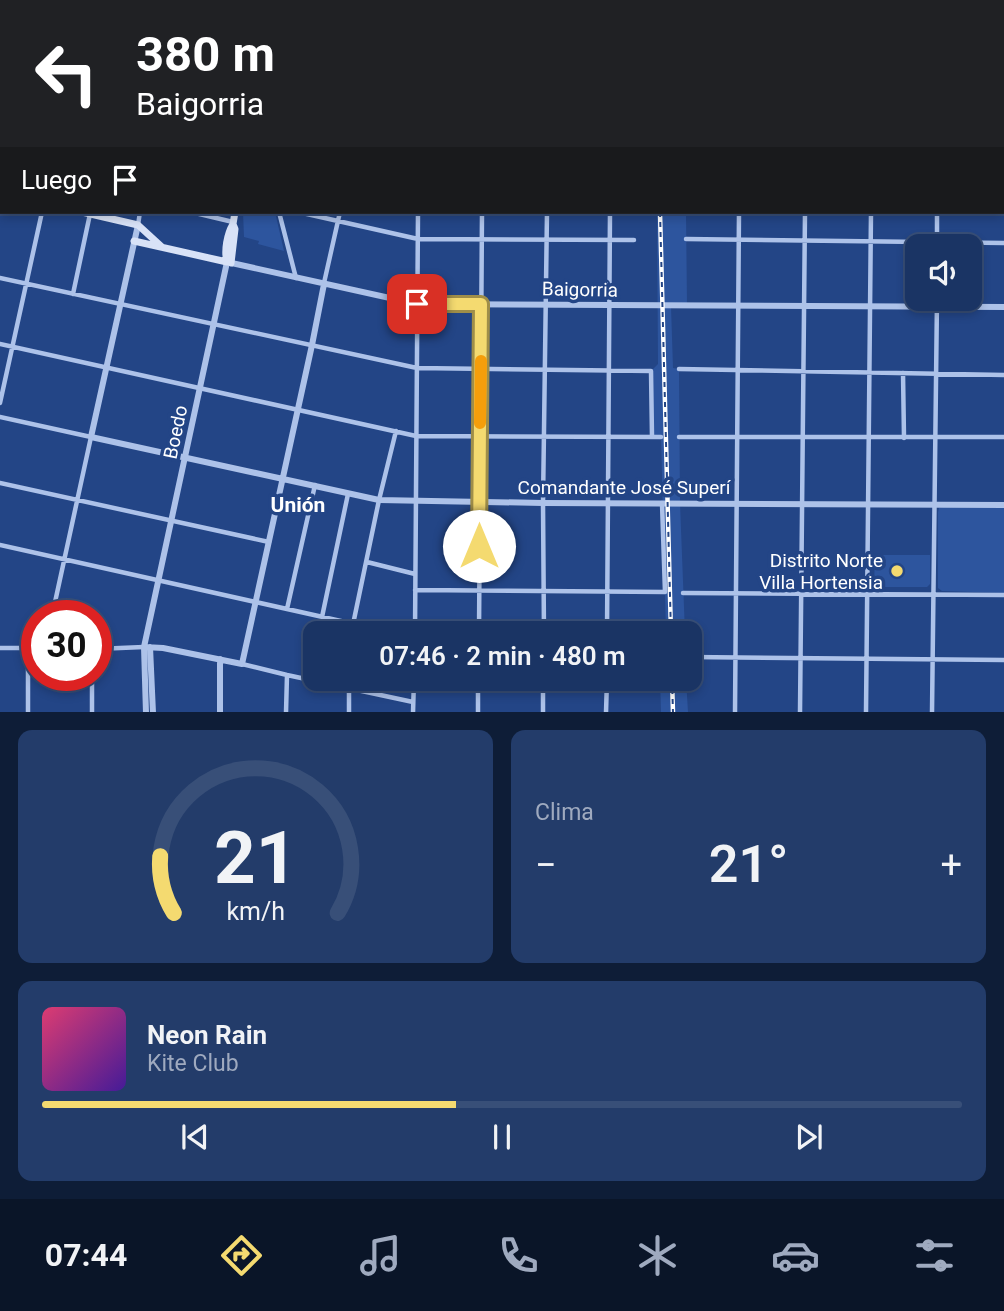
<!DOCTYPE html>
<html lang="es">
<meta charset="utf-8">
<style>
body{margin:0;font-family:Roboto,sans-serif;background:#233c6a;color:#f1f3f6;height:100vh;display:flex;flex-direction:column;font-size:26px;white-space:nowrap}
*{box-sizing:border-box;margin:0}
p{font-size:23px;color:#9faabf}
.icon{flex:none;width:38px;height:38px;fill:none;stroke:currentColor;stroke-width:2;stroke-linecap:round;stroke-linejoin:round}
.map{position:relative;height:712px;overflow:hidden}
.details{display:flex;flex-direction:column;gap:18px;padding:18px;background:#0e1d37;flex:1}
.details>*{flex:none}
.banner{position:absolute;left:0px;top:0px;width:1004px;height:214px;box-shadow:0 4px 10px #0003,0 0 0 2px #384f78;background:#202124;color:#fff;overflow:hidden}
.controls{position:absolute;left:905px;top:234px;display:grid;gap:14px}
.controls a{display:grid;place-items:center;width:77px;height:77px;border-radius:14px;background:#1a3464;box-shadow:0 4px 10px #0003,0 0 0 2px #384f78;font-size:35px}
.speed{position:absolute;left:21px;top:600px;display:flex;gap:14px;font-size:35px;font-weight:700;text-align:center}
.speed>*{display:grid;place-content:center;width:91px;height:91px;border-radius:50%;background:#1a3464;box-shadow:0 4px 10px #0003,0 0 0 2px #384f78;line-height:1}
.speed .limit{border:10px solid #d22;background:#fff;color:#111}
.pin{position:absolute;display:grid;place-items:center;width:60px;height:60px;color:#fff;margin:-30px;border-radius:14px;box-shadow:0 4px 10px #0006}
.me{position:absolute;width:77px;margin:-38px;rotate:0deg;stroke-linejoin:round;filter:drop-shadow(0 0 5px #0008)}
.turn{display:flex;align-items:center;gap:24px;height:147px;padding:0 21px;font-size:32px}
.turn .icon{width:91px;height:91px;stroke-width:2.5}
.turn b{display:block;font-size:49px;line-height:60px}
.then{display:flex;align-items:center;height:66px;padding:0 21px;background:#0003;gap:14px;font-size:26px}
.big{font-size:52px;font-weight:600;line-height:1.1}
.details .widget{flex:1;display:flex;flex-direction:column;justify-content:center;gap:10px;min-width:0;padding:0 24px;border-radius:14px;background:#233c6a}
.details .dial{align-items:center;gap:0}
.dial svg{height:182px;overflow:visible;fill:none;stroke:#384f78;stroke-width:7;stroke-linecap:round;text-anchor:middle}
.dial text{fill:#f1f3f6;stroke:none}
.song{display:flex;align-items:center;gap:21px}
.cover{width:84px;height:84px;border-radius:10px;background:linear-gradient(135deg,hsl(340 70% 55%),hsl(260 70% 35%))}
.played{height:7px;border-radius:4px;background:linear-gradient(90deg,#f4da70 45%,#384f78 45%)}
.keys{display:flex;justify-content:space-around;direction:ltr}
.heat{display:flex;justify-content:space-between;align-items:center;font-size:38px;direction:ltr}
.details .tiles{flex:1;display:grid;gap:18px;grid-template-columns:1fr 1fr}
.widget:last-child{grid-column:span 2}
.trip{position:absolute;left:303px;top:621px;width:399px;height:70px;border-radius:14px;background:#1a3464;box-shadow:0 4px 10px #0003,0 0 0 2px #384f78;font-weight:600;line-height:70px;text-align:center}
.dock{display:flex;height:112px;justify-content:space-around;align-items:center;background:#0a1528;color:#9faabf}
.dock .icon{width:49px;height:49px}
.dock .active{color:#f4da70}
.dock b{font-size:32px;color:#f1f3f6}
.map>svg:first-child{display:block}
.green{fill:#2d559e}
.lines{fill:none;stroke-linecap:round;stroke-linejoin:round}
.minor{stroke:#adc2e9;stroke-width:4.5}
.tertiary{stroke:#adc2e9;stroke-width:6}
.secondary{stroke:#d8e2f7;stroke-width:7}
.rail-casing{stroke:#fff;stroke-width:4.5}
.rail{stroke:#234586;stroke-width:2;stroke-dasharray:5;stroke-linecap:butt}
.route-casing{stroke:#9f8e49;stroke-width:18}
.route{stroke:#f4da70;stroke-width:12}
.slow{stroke:#f59e0b;stroke-width:12}
.poi-dot{fill:#f4da70;stroke:#234586;stroke-width:2.5}
.labels{text-anchor:middle;stroke-width:7;stroke-linejoin:round;paint-order:stroke}
.street-label{font-size:19px;fill:#fff;stroke:#234586}
.poi-label{font-size:19px;fill:#fff;stroke:#234586;text-anchor:end}
.neighbourhood-label{font-size:21px;font-weight:bold;fill:#fff;stroke:#234586}
</style>
<div class="map">
<svg width="1004" height="713" viewBox="0 0 1004 713">
<rect width="100%" height="100%" fill="#234586"/>
<path class="green" d="M 243,212 L 275,212 L 284,251 L 258,244 L 259,241 L 244,237 Z
M 657,212 L 686,212 L 687,305 L 671,306 L 673,368 L 679,369 L 680,503 L 685,633 L 666,633 L 661,437 L 652,437 L 651,371 L 658,364 Z
M 943,507 L 1004,508 L 1004,593 L 942,591 L 938,588 L 938,512 L 939,508 Z
M 875,555 L 930,555 L 930,584 L 927,587 L 876,587 L 874,585 Z
M 660,679 L 686,679 L 688,712 L 661,712 Z"/>
<g class="lines">
<path class="minor" d="M 125,0 L 126,2
M 157,0 L 157,2
M 200,0 L 200,2
M 525,0 L 533,2
M 642,0 L 642,2
M 989,0 L 997,2
M 3,2 L 3,0
M 37,2 L 38,0
M 70,2 L 71,0
M 103,2 L 104,0
M 386,2 L 386,0
M 419,2 L 419,0
M 484,2 L 484,0
M 548,2 L 548,0
M 684,2 L 684,0
M 750,2 L 750,0
M 819,2 L 819,0
M 889,2 L 889,0
M 958,2 L 959,0
M 1003,3 L 1004,3
M 0,15 L 2,6
M 0,54 L 2,54
M 1003,74 L 1004,74
M 1003,113 L 1004,113
M 1003,179 L 1004,179
M 191,212 L 233,222
M 279,212 L 296,278
M 298,212 L 418,239 L 634,240
M 138,225 L 140,212
M 686,239 L 1004,243
M 937,247 L 937,212
M 0,278 L 417,368 L 651,371 L 652,437
M 324,283 L 340,212
M 73,294 L 90,214
M 0,344 L 416,436 L 661,437
M 679,369 L 1004,375
M 903,373 L 904,438
M 0,403 L 42,212
M 0,417 L 91,437 L 52,616
M 679,437 L 1004,437
M 0,483 L 269,542
M 0,545 L 399,634
M 367,562 L 415,574
M 415,590 L 665,592 L 662,503
M 683,593 L 1004,595
M 287,609 L 315,485
M 322,617 L 348,494
M 351,634 L 379,500 L 396,431
M 415,634 L 418,212
M 479,634 L 482,212
M 544,634 L 543,503 L 547,212
M 607,634 L 610,212
M 0,648 L 37,648
M 96,649 L 144,647
M 690,657 L 1004,660
M 242,664 L 287,675 L 413,702
M 28,713 L 28,648
M 92,713 L 92,676
M 286,713 L 287,675
M 349,713 L 349,688
M 413,713 L 414,679
M 478,713 L 478,679
M 543,713 L 543,679
M 606,713 L 607,679
M 735,713 L 739,212
M 800,713 L 805,212
M 866,713 L 871,212
M 932,713 C 933,575 936,437 937,299"/>
<path class="tertiary" d="M 138,225 L 91,437 L 379,500 L 543,503 L 1004,505
M 144,647 L 163,648 L 242,664 L 312,345 L 324,284
M 150,647 L 153,713
M 220,659 L 220,713
M 146,713 L 144,647 L 227,262 L 417,304 L 1004,307"/>
<path class="secondary" d="M 214,0 L 214,2
M 0,193 L 2,193
M 82,212 L 138,225 L 162,247
M 134,241 L 227,262 C 224,251 227,234 233,224
M 231,263 L 235,229 L 233,224 L 235,212"/>
<g class="rail-casing">
<path id="rail" d="M 660,0 L 660,2
M 660,212 L 671,634
M 672,679 L 673,713"/>
</g>
<use href="#rail" class="rail"/>
</g>
<g class="lines">
<g class="route-casing">
<path id="route" d="M 417,304 L 481,304 L 479,546"/>
</g>
<use href="#route" class="route"/>
<path class="slow" d="M 480,423 L 481,361"/>
</g>
<circle class="poi-dot" cx="897" cy="571" r="7"/>
<g class="labels">
<g class="street-label">
<text transform="translate(580 289) rotate(1)" y="7">Baigorria</text>
<text transform="translate(175 432) rotate(-78)" y="7">Boedo</text>
<text x="624" y="494">Comandante José Superí</text>
</g>
<g class="poi-label">
<text x="883" y="567">Distrito Norte<tspan x="883" dy="22">Villa Hortensia</tspan></text>
</g>
<g class="neighbourhood-label">
<text x="298" y="512">Unión</text>
</g>
</g>
</svg>
<div class="controls">
<a><svg class="icon" aria-label="sound" viewBox="0 0 24 24"><path d="M4 9h4l5-4v14l-5-4H4zM17 9q2 3 0 6"/></svg></a>
</div>
<div class="speed"><div class="limit">30</div></div>
<div class="pin" style="left:417px;top:304px;background:#d93025"><svg class="icon" aria-label="arrive" viewBox="0 0 24 24"><path d="M6 21V4h12l-3 4 3 4H6"/></svg></div>
<svg class="me" style="left:479px;top:546px" viewBox="-20 -20 40 40"><circle r="19" fill="#fff"/><path d="M0-13L10 11 0 6-10 11z" fill="#f4da70"/></svg>
<div class="trip">07:46 · 2 min · 480 m</div>
<div class="banner">
<div class="turn"><svg class="icon" aria-label="left" viewBox="0 0 24 24"><path d="M17 20v-9H6M10 6l-5 5 5 5"/></svg><div><b>380 m</b>Baigorria</div></div>
<div class="then">Luego<svg class="icon" aria-label="arrive" viewBox="0 0 24 24"><path d="M6 21V4h12l-3 4 3 4H6"/></svg></div>
</div>
</div>
<section class="details">
<div class="tiles">
<div class="widget dial"><svg viewBox="0 0 100 80">
<path d="M14 69A42 42 0 1 1 86 69"/>
<path d="M14 69A42 42 0 0 1 8 44" stroke="#f4da70"/>
<text x="50" y="56" font-size="32" font-weight="700">21</text>
<text x="50" y="72" font-size="11">km/h</text>
</svg></div>
<div class="widget"><p>Clima</p>
<div class="heat"><a>−</a><b class="big">21°</b><a>+</a></div>
</div>
<div class="widget">
<div class="song"><i class="cover"></i><div><b>Neon Rain</b><p>Kite Club</p></div></div>
<div class="played"></div>
<div class="keys"><svg class="icon" aria-label="previous" viewBox="0 0 24 24"><path d="M18 5L8 12l10 7zM5 5v14"/></svg><svg class="icon" aria-label="pause" viewBox="0 0 24 24"><path d="M8 5v14M16 5v14"/></svg><svg class="icon" aria-label="next" viewBox="0 0 24 24"><path d="M6 5l10 7-10 7zM19 5v14"/></svg></div>
</div>
</div>
</section>
<nav class="dock">
<b>07:44</b>
<svg class="icon active" aria-label="directions" viewBox="0 0 24 24"><path d="M12 3l9 9-9 9-9-9zM9 14v-3h6M13 9l2 2-2 2"/></svg>
<svg class="icon" aria-label="music" viewBox="0 0 24 24"><path d="M9 18V5l10-2v13"/><circle cx="6" cy="18" r="3"/><circle cx="16" cy="16" r="3"/></svg>
<svg class="icon" aria-label="phone" viewBox="0 0 24 24"><path d="M5 4h4l2 5-3 2q2 4 5 5l2-3 5 2v4C11 20 4 13 5 4z"/></svg>
<svg class="icon" aria-label="climate" viewBox="0 0 24 24"><path d="M12 3v18M4 7l16 10M4 17L20 7"/></svg>
<svg class="icon" aria-label="car" viewBox="0 0 24 24"><path d="M5 17H2v-5l4-1 3-4h7l3 4 3 1v5h-3M9 17h6M6 11h13"/><circle cx="7" cy="17" r="2"/><circle cx="17" cy="17" r="2"/></svg>
<svg class="icon" aria-label="filters" viewBox="0 0 24 24"><path d="M4 7h16M4 17h16"/><circle cx="9" cy="7" r="2"/><circle cx="15" cy="17" r="2"/></svg>
</nav>
